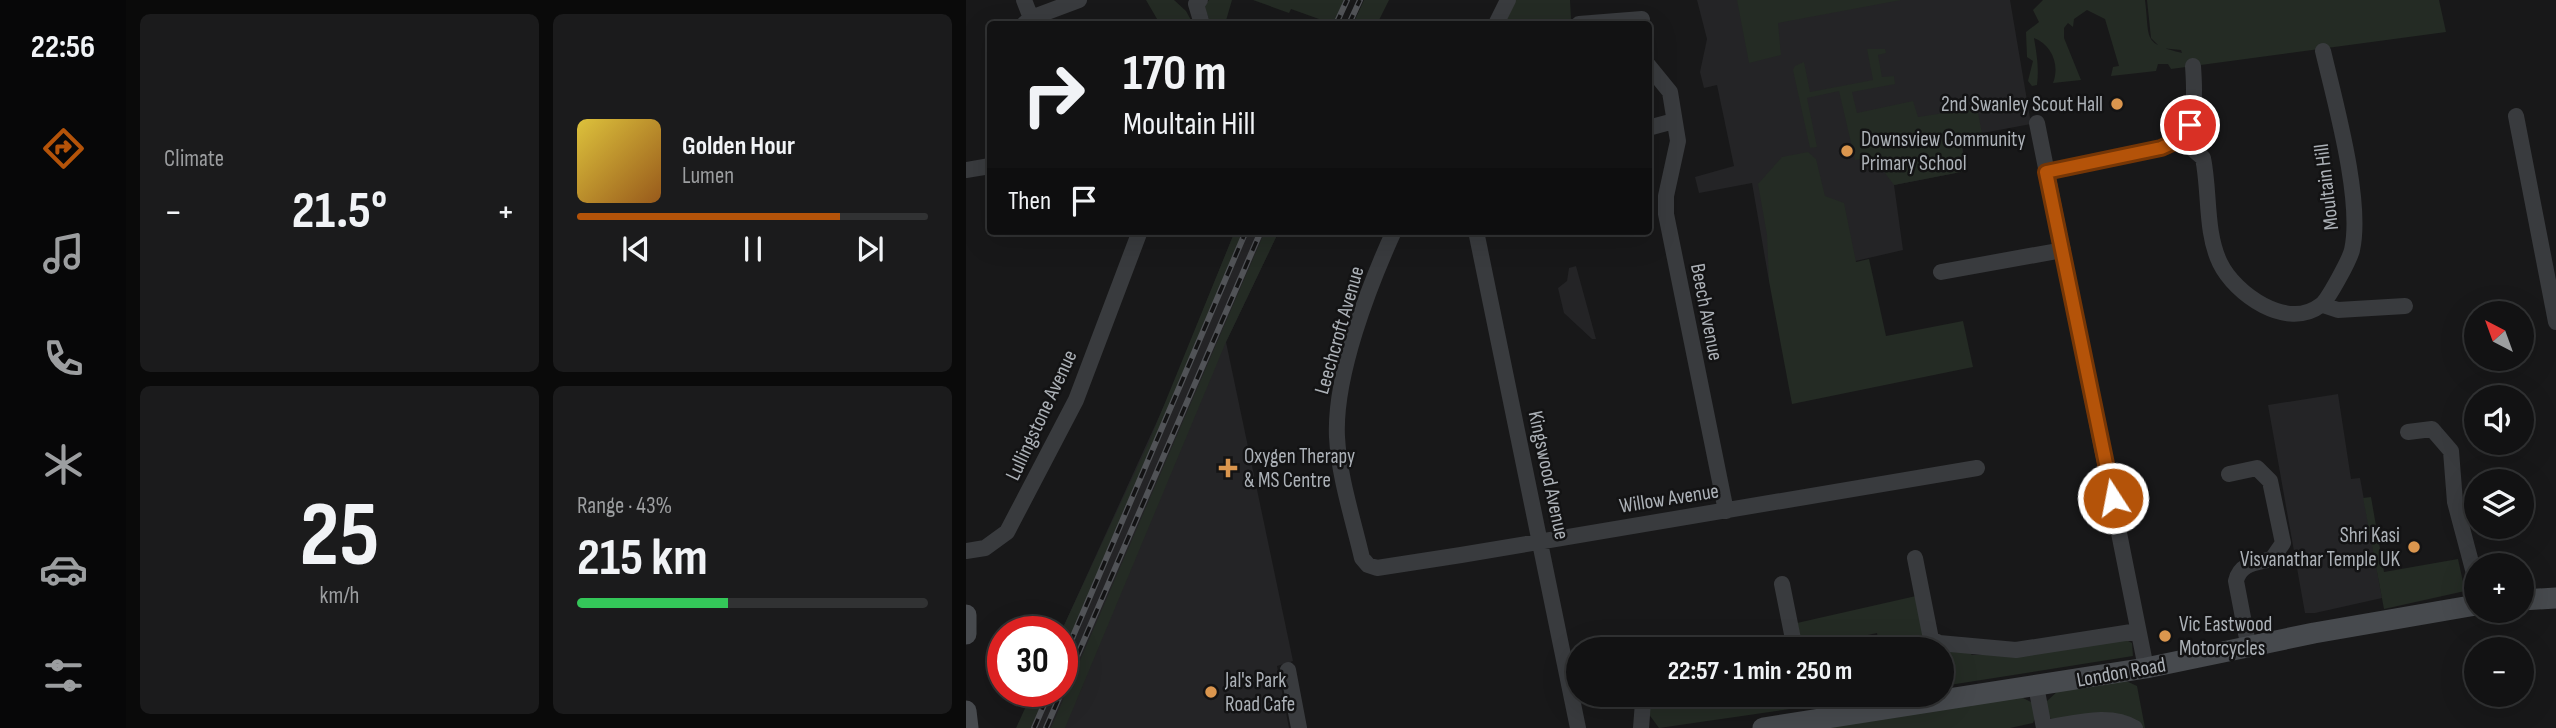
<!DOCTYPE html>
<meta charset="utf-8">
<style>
body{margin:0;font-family:"Sofia Sans Condensed",sans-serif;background:#1b1b1c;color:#f1f3f6;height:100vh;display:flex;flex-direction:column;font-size:26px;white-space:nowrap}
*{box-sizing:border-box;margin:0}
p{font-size:23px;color:#9c9ea0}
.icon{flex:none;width:38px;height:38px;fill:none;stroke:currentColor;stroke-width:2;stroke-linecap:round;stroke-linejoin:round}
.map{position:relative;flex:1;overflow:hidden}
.panel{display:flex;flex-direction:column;gap:14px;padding:14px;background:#0a0a0a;width:840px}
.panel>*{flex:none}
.hud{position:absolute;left:21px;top:21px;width:665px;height:214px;border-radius:7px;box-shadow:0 7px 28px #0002,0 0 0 2px #313233;background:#121213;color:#f1f3f6;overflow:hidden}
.needle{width:46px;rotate:319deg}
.tools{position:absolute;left:1498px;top:301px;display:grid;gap:14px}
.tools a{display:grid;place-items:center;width:70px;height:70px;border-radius:50%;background:#121213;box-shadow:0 7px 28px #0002,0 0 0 2px #313233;font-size:35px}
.speed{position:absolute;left:21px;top:616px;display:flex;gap:14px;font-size:35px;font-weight:700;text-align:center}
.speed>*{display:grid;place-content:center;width:91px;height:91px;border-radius:50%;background:#121213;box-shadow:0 7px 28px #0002,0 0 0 2px #313233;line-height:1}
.speed .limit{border:10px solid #d22;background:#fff;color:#111}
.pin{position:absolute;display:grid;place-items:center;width:60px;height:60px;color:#fff;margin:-30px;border:4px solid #fff;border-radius:50%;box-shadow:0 2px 7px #0007}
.me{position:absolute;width:77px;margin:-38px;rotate:349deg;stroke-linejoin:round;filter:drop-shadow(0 0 5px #0008)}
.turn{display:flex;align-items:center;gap:24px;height:147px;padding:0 21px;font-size:32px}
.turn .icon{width:91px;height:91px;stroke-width:2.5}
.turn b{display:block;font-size:49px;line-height:60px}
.then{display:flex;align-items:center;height:66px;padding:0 21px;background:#0003;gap:14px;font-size:26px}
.big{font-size:52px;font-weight:700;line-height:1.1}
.panel .widget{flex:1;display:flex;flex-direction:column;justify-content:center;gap:10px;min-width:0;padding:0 24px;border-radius:10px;background:#1b1b1c}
.panel .dial{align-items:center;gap:0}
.dial b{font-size:91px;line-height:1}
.song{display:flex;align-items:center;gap:21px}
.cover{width:84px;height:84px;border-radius:10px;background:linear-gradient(135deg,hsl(50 70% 55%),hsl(30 70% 35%))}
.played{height:7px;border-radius:4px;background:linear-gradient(90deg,#b45309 75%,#313233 75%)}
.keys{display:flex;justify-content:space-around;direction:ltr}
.heat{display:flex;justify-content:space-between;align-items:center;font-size:38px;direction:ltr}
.charge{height:10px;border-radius:5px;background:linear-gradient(90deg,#34c759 43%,#313233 0)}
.panel .tiles{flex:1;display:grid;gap:14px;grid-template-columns:repeat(2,1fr)}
.trip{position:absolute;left:600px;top:637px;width:388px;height:70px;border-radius:35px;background:#121213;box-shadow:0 7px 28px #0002,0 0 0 2px #313233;font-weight:700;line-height:70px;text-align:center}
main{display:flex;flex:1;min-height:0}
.dock{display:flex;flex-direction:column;width:126px;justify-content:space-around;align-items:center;background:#070708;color:#9c9ea0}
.dock .icon{width:49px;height:49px}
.dock .current{color:#b45309}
.dock b{font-size:32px;color:#f1f3f6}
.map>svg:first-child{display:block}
.built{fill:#242426}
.green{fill:#242b24}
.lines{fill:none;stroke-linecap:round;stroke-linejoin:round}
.minor{stroke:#393b3e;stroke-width:16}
.secondary{stroke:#474a4e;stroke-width:21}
.rail-casing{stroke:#515357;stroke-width:6}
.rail{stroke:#131314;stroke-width:3.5;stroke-dasharray:10;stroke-linecap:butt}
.route-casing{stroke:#753606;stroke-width:18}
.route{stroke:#b45309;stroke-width:12}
.poi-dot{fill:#db964e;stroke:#131314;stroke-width:2.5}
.labels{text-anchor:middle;stroke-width:5;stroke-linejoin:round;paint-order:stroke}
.poi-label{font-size:21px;fill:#acb1b7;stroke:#131314;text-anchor:start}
.street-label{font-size:21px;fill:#acb1b7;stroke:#131314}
</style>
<main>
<nav class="dock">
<b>22:56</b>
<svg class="icon current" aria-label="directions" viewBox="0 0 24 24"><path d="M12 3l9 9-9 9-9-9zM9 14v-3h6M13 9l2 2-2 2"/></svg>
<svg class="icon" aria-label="music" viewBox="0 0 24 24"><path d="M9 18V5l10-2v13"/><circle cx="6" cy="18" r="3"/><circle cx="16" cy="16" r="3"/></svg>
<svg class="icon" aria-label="phone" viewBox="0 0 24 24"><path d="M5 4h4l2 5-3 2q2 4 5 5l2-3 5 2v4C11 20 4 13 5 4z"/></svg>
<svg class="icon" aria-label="climate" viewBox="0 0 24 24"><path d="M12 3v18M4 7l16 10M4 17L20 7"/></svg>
<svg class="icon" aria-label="car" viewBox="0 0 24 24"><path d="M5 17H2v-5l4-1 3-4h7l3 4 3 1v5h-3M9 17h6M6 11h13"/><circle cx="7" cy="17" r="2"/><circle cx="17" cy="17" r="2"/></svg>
<svg class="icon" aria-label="filters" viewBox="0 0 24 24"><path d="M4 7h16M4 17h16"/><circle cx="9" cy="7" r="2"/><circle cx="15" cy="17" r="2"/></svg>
</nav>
<section class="panel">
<div class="tiles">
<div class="widget"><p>Climate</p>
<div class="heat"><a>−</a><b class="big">21.5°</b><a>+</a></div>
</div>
<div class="widget">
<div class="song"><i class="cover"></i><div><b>Golden Hour</b><p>Lumen</p></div></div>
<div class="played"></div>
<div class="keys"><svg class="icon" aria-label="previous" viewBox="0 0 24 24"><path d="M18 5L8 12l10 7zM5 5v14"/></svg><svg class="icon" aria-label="pause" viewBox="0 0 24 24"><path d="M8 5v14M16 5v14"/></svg><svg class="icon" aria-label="next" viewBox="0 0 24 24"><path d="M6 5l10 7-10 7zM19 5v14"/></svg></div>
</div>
<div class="widget dial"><b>25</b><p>km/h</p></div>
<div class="widget"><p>Range · 43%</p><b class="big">215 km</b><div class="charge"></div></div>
</div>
</section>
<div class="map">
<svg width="1590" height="728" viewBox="0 0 1590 728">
<rect width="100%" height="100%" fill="#181819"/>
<path class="built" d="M 731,0 L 1044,0 L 1065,124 L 995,137 L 1000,171 L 928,185 L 937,250 L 803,281 L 786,183 L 733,193 L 729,177 L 768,166 L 751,85 L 738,88 L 734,72 L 741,39 Z
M 269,231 L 313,231 L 260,342 L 327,661 L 311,666 L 323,728 L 51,728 L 67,691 L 96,691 L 95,632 L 202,397 Z
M 610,266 L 630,339 L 626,339 L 598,313 L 592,288 L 601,281 L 603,268 Z
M 1372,394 L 1385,479 L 1394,478 L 1416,598 L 1349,613 L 1339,613 L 1302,405 Z"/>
<path class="green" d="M 180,0 L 208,0 L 220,11 L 227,24 L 194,24 Z
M 243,0 L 266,0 L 259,24 L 245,24 L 238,6 Z
M 287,0 L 381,0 L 370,24 L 351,24 L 353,19 L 325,9 L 323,13 Z
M 398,0 L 423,0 L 411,24 L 387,24 Z
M 547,0 L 604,0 L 605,19 L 596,24 L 535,24 Z
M 771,0 L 935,0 L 812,23 L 815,55 L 783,63 Z
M 1077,0 L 1179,0 C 1184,40 1176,43 1216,53 L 1215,50 L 1195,48 L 1185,38 L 1181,0 L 1473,0 L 1480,32 L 1205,69 L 1202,64 L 1192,64 L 1190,71 L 1145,76 L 1147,67 L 1153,66 L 1139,19 L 1121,10 L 1108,19 L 1107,27 L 1102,23 L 1098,28 L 1098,38 L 1115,80 L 1087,83 C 1094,65 1086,45 1068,38 C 1071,56 1073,68 1071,85 L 1066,86 L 1062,81 L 1067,61 L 1061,57 L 1060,32 L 1073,22 L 1067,10 Z
M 901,49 L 919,49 L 920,53 L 912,55 L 916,77 L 928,76 L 929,84 L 886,92 L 891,113 L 947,101 L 952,117 L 1011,108 L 1016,133 L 994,137 L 1000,171 L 928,185 L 907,157 L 889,160 L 873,91 L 841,98 L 851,147 L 844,148 L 827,70 L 829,66 L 838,62 L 844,92 L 907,80 Z
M 842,152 L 850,159 L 859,196 L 878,203 L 890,262 L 903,259 L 920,336 L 997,321 L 1007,367 L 826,404 L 803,281 L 801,235 L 792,184 L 816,157 Z
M 269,231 L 279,231 L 96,660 L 95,632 L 183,442 Z
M 299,231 L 313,231 L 260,342 L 99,728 L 85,728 Z
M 1405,497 L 1418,572 L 1492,559 L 1499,591 L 1418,609 L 1397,498 Z
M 950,596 L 960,638 L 1001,650 L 1006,655 L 1031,655 L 1154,637 L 1166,643 L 1167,656 L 977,686 L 976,649 L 914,649 L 911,633 L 875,641 L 876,649 L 835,649 L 831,623 Z
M 1158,680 L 1171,686 L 1179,728 L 1087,721 L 1080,712 L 1081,701 L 1093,690 Z
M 67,691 L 83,691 L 68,728 L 50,728 Z
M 708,695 L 920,695 L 693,728 L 679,709 L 686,699 Z
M 1053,696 L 1067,703 L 1070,716 L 1067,723 L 1044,728 L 849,728 Z"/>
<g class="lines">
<path class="minor" d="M 58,0 L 65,18
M 234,0 L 230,4 L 236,24
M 58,24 L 65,18 L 113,0
M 530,24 L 542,0
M 613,24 L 676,19 L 675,24
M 682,65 L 704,92 L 712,141 L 700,196 L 700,214 L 760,511
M 1550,116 L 1590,322
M 1071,123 L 1180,668
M 682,128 L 708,121
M 1215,139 C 1230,115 1229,94 1227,66
M 0,170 L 24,166
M 1080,172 L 1195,148 L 1215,139 L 1237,158 C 1244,192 1239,232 1254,263 C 1269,294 1321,331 1355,305 C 1362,300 1384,259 1386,250 C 1397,201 1369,102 1357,51
M 428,231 C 403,286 368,376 371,437 C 373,477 387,519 396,558 L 402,565 L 411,568 L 495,555 L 1011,468
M 510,231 L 612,728
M 975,272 L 1097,250
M 1357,305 L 1372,310 L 1439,306
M 1442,432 L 1466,429 L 1485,451 L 1489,502 L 1510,581
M 1263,474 L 1291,468 L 1304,481 L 1317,543 L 1306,559 C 1290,563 1274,563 1270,581 L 1283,649
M 0,551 L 19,548 L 41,532 L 110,400 L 174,231
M 949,558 L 965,639 L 973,643 L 1050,650 L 1172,631
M 816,584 L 829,649
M 322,670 L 333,728
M 1070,686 L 1078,728 C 1107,724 1143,712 1169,728
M 675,728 L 677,702 L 689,695"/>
<path class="secondary" d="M 1556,600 L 1590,598
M 0,615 L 0,634
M 0,711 L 2,728
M 797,728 L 1180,668 L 1348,633 L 1510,605"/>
<g class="rail-casing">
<path id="rail" d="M 370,24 L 381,0
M 383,24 L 394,0
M 96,662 L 280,231
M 68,728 L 84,691
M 80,728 L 295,231"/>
</g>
<use href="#rail" class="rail"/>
</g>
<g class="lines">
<g class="route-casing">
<path id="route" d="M 1147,498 L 1080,172 L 1195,148 L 1215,139 L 1224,125"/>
</g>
<use href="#route" class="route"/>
</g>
<g class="poi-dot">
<circle cx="1151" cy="104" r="7"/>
<circle cx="881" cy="151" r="7"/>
<path d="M258.5 457.5h7v7h7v7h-7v7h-7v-7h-7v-7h7z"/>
<circle cx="1448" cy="547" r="7"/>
<circle cx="1199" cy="636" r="7"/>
<circle cx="245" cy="692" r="7"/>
</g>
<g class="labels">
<g class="poi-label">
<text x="1137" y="111" text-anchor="end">2nd Swanley Scout Hall</text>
<text x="895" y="146">Downsview Community<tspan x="895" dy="24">Primary School</tspan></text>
<text x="278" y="463">Oxygen Therapy<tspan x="278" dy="24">&amp; MS Centre</tspan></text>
<text x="1434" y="542" text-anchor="end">Shri Kasi<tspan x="1434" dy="24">Visvanathar Temple UK</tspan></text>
<text x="1213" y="631">Vic Eastwood<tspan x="1213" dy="24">Motorcycles</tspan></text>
<text x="259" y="687">Jal's Park<tspan x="259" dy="24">Road Cafe</tspan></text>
</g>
<g class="street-label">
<text transform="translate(1360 187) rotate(-97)" y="7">Moultain Hill</text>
<text transform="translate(741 312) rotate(79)" y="7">Beech Avenue</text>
<text transform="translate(373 330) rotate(-74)" y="7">Leechcroft Avenue</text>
<text transform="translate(75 415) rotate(-65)" y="7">Lullingstone Avenue</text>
<text transform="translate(583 475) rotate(78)" y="7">Kingswood Avenue</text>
<text transform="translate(703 498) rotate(-9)" y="7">Willow Avenue</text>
<text transform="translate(1155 672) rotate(-10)" y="7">London Road</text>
</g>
</g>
</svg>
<div class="tools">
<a><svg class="needle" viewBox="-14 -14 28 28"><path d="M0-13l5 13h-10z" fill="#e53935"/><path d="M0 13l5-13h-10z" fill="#9c9ea0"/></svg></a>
<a><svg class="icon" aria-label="sound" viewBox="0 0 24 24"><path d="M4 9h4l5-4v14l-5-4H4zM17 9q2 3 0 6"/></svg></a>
<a><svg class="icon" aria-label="layers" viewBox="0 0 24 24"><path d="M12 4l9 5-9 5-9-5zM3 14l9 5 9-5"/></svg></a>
<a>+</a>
<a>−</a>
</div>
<div class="speed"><div class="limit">30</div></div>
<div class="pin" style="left:1224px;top:125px;background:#d93025"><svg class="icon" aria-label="arrive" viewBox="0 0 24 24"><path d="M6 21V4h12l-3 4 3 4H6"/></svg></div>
<svg class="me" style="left:1147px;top:498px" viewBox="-20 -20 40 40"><circle r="17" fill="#b45309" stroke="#fff" stroke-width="3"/><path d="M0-11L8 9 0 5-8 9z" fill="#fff"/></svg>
<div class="trip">22:57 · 1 min · 250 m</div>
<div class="hud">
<div class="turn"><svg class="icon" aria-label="right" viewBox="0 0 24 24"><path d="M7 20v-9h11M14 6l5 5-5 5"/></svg><div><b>170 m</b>Moultain Hill</div></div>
<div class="then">Then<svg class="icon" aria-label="arrive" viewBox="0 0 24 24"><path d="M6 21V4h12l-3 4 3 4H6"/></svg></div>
</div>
</div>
</main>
